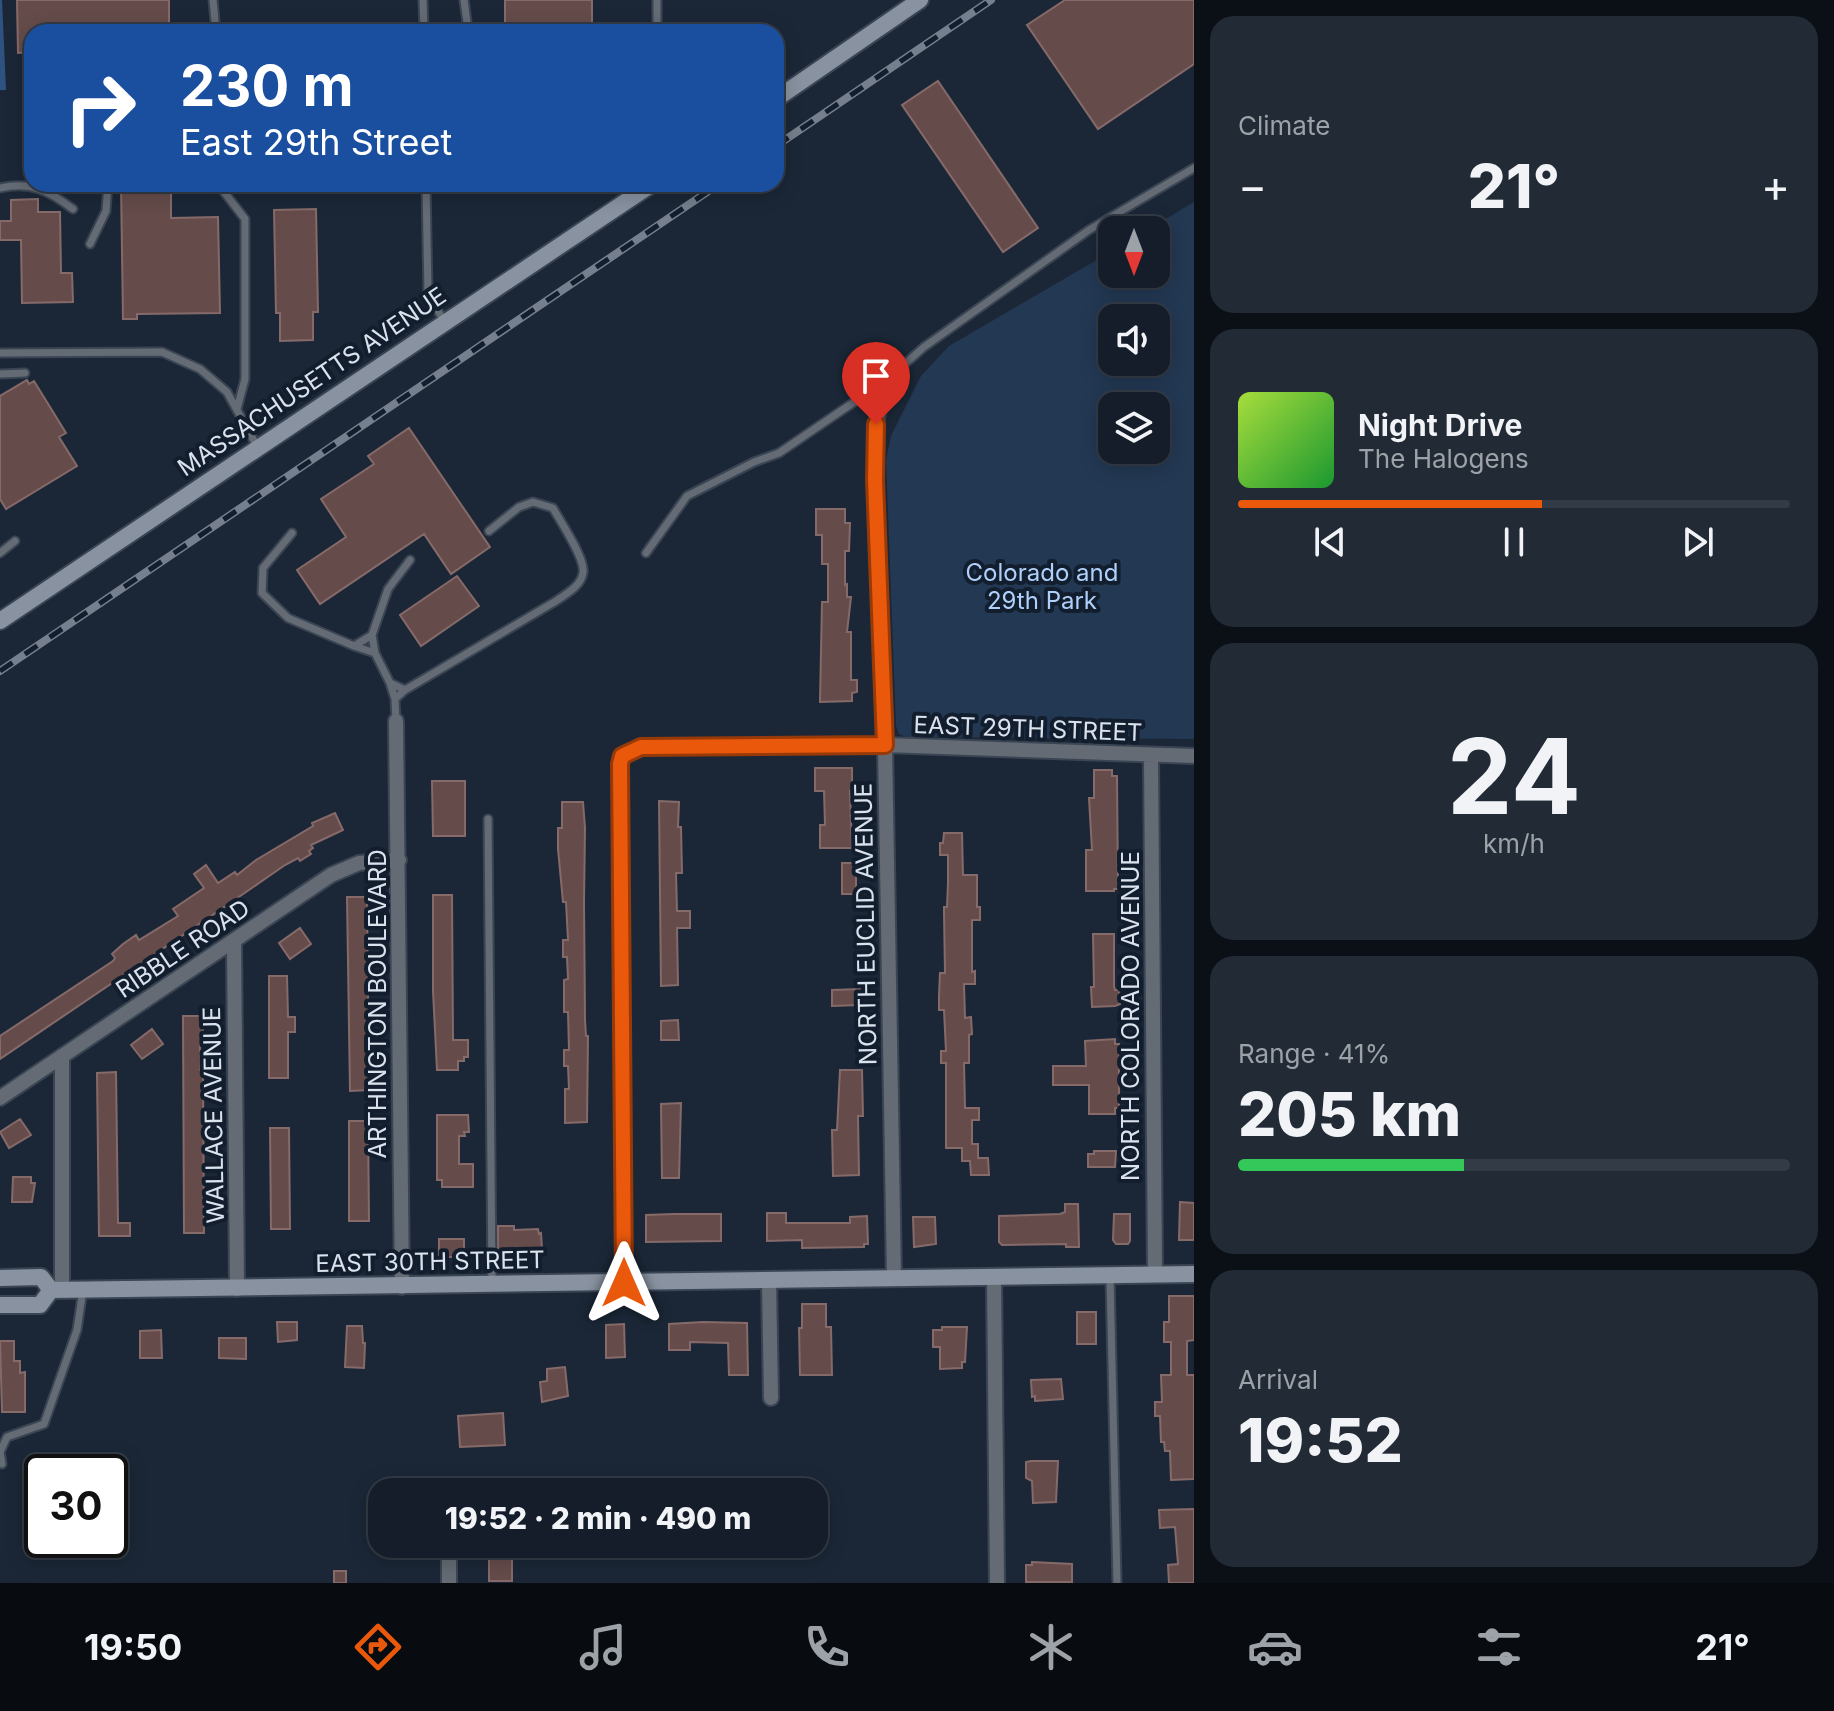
<!DOCTYPE html>
<meta charset="utf-8">
<style>
body{margin:0;font-family:Inter,sans-serif;background:#212a35;color:#f1f3f6;height:100vh;display:flex;flex-direction:column;font-size:30px;white-space:nowrap}
*{box-sizing:border-box;margin:0}
p{font-size:26px;color:#9da2a8}
.icon{flex:none;width:44px;height:44px;fill:none;stroke:currentColor;stroke-width:2;stroke-linecap:round;stroke-linejoin:round}
.map{position:relative;flex:1;overflow:hidden}
.sheet{display:flex;flex-direction:column;gap:16px;padding:16px;background:#0b1017;width:640px}
.sheet>*{flex:none}
.banner{position:absolute;left:24px;top:24px;width:760px;height:168px;border-radius:24px;box-shadow:0 4px 20px #0003,0 0 0 2px #333b46;background:#1a4fa0;color:#fff;overflow:hidden}
.needle{width:52px;rotate:180deg}
.fabs{position:absolute;left:1098px;top:216px;display:grid;gap:16px}
.fabs a{display:grid;place-items:center;width:72px;height:72px;border-radius:16px;background:#141d29;box-shadow:0 4px 20px #0003,0 0 0 2px #333b46;font-size:40px}
.speed{position:absolute;left:24px;top:1454px;display:flex;gap:16px;font-size:40px;font-weight:700;text-align:center}
.speed>*{display:grid;place-content:center;width:104px;height:104px;border-radius:50%;background:#141d29;box-shadow:0 4px 20px #0003,0 0 0 2px #333b46;line-height:1}
.speed .limit{border:4px solid #111;border-radius:12px;background:#fff;color:#111}
.pin{position:absolute;display:grid;place-items:center;width:68px;height:68px;color:#fff;margin:-82px -34px;border-radius:50% 50% 50% 0;rotate:-45deg;box-shadow:0 0 8px #0007}
.pin .icon{rotate:45deg}
.me{position:absolute;width:88px;margin:-44px;rotate:0deg;stroke-linejoin:round;filter:drop-shadow(0 0 6px #0008)}
.turn{display:flex;align-items:center;gap:28px;height:168px;padding:0 24px;font-size:36px}
.turn .icon{width:104px;height:104px;stroke-width:2.5}
.turn b{display:block;font-size:56px;line-height:68px}
.big{font-size:60px;font-weight:800;line-height:1.1}
.sheet .tile{flex:1;display:flex;flex-direction:column;justify-content:center;gap:12px;min-width:0;padding:0 28px;border-radius:24px;background:#212a35}
.sheet .dial{align-items:center;gap:0}
.dial b{font-size:104px;line-height:1}
.song{display:flex;align-items:center;gap:24px}
.cover{width:96px;height:96px;border-radius:12px;background:linear-gradient(135deg,hsl(80 70% 55%),hsl(130 70% 35%))}
.played{height:8px;border-radius:4px;background:linear-gradient(90deg,#ea580c 55%,#333b46 55%)}
.keys{display:flex;justify-content:space-around;direction:ltr}
.heat{display:flex;justify-content:space-between;align-items:center;font-size:44px;direction:ltr}
.charge{height:12px;border-radius:6px;background:linear-gradient(90deg,#34c759 41%,#333b46 0)}
.trip{position:absolute;left:368px;top:1478px;width:460px;height:80px;border-radius:24px;background:#141d29;box-shadow:0 4px 20px #0003,0 0 0 2px #333b46;font-weight:800;line-height:80px;text-align:center}
.dock{display:flex;height:128px;justify-content:space-around;align-items:center;background:#080c10;color:#9da2a8}
.dock .icon{width:56px;height:56px}
.dock .on{color:#ea580c}
.dock b{font-size:36px;color:#f1f3f6}
main{display:flex;flex:1;min-height:0}
.map>svg:first-child{display:block}
.green{fill:#233853;fill-rule:evenodd}
.forest{fill:#2f5380}
.building{fill:#654c4b;stroke:#856a69;stroke-width:2}
.lines{fill:none;stroke-linecap:round;stroke-linejoin:round}
.lane-casing{stroke:#3a4554;stroke-width:11}
.street-casing{stroke:#3a4554;stroke-width:18}
.secondary-casing{stroke:#3a4554;stroke-width:20}
.lane{stroke:#656b74;stroke-width:7}
.street{stroke:#656b74;stroke-width:14}
.secondary{stroke:#8892a0;stroke-width:16}
.rail-casing{stroke:#757f8d;stroke-width:8}
.rail{stroke:#121e2d;stroke-width:5;stroke-dasharray:15;stroke-linecap:butt}
.route-casing{stroke:#983908;stroke-width:20}
.route{stroke:#ea580c;stroke-width:14}
.labels{text-anchor:middle;stroke-width:8;stroke-linejoin:round;paint-order:stroke}
.street-label{font-size:24px;fill:#dae2ed;stroke:#121e2d}
.park-label{font-size:24px;fill:#afd0fa;stroke:#121e2d}
</style>
<main>
<div class="map">
<svg width="1194" height="1583" viewBox="0 0 1194 1583">
<rect width="100%" height="100%" fill="#1b2737"/>
<path class="green" d="M 1194,202 L 1194,739 L 906,737 L 899,734 L 896,726 L 886,460 L 891,436 L 921,376 L 949,346 L 1112,251 L 1112,274 L 1156,274 L 1156,230 L 1147,230 ZM 1112,318 L 1156,318 L 1156,362 L 1112,362 ZM 1112,406 L 1156,406 L 1156,450 L 1112,450 Z"/>
<path class="forest" d="M 0,0 L 2,0 L 6,90 L 0,90 Z"/>
<path class="building" d="M 17,0 L 169,0 L 169,32 L 32,32 L 32,52 L 18,53 Z
M 505,0 L 592,0 L 592,32 L 505,32 Z
M 1065,0 L 1194,0 L 1194,64 L 1098,129 L 1027,25 Z
M 938,81 L 1038,228 L 1003,252 L 902,105 Z
M 121,184 L 171,184 L 171,218 L 218,217 L 220,313 L 137,314 L 137,319 L 123,319 Z
M 38,199 L 38,212 L 60,212 L 61,273 L 72,273 L 73,302 L 22,303 L 21,240 L 0,240 L 0,221 L 11,221 L 11,200 Z
M 316,209 L 318,312 L 313,312 L 313,340 L 280,341 L 280,313 L 276,313 L 274,210 Z
M 27,380 L 29,384 L 34,381 L 66,433 L 59,437 L 77,466 L 6,509 L 0,499 L 0,396 Z
M 409,428 L 490,547 L 451,574 L 424,534 L 320,604 L 297,570 L 346,537 L 321,499 L 374,464 L 368,456 Z
M 816,509 L 845,509 L 845,523 L 850,523 L 849,551 L 845,551 L 845,585 L 847,584 L 847,597 L 851,597 L 847,632 L 851,632 L 851,680 L 857,680 L 857,692 L 852,693 L 852,701 L 820,702 L 822,602 L 828,602 L 828,564 L 822,564 L 822,535 L 816,535 Z
M 457,576 L 479,606 L 421,646 L 400,615 Z
M 815,768 L 852,768 L 852,791 L 850,791 L 852,848 L 820,848 L 820,825 L 825,825 L 824,791 L 815,791 Z
M 1094,770 L 1112,770 L 1112,776 L 1117,776 L 1118,889 L 1114,889 L 1114,891 L 1086,891 L 1086,850 L 1092,850 L 1089,798 L 1094,798 Z
M 432,781 L 465,781 L 465,836 L 433,836 Z
M 659,801 L 679,802 L 678,827 L 681,827 L 682,873 L 676,873 L 677,911 L 690,911 L 690,928 L 677,928 L 678,985 L 661,986 Z
M 562,802 L 583,802 L 585,828 L 584,902 L 585,1020 L 586,1036 L 588,1036 L 587,1122 L 565,1123 L 565,1089 L 569,1089 L 568,1066 L 564,1066 L 564,1050 L 569,1050 L 568,1012 L 564,1012 L 564,980 L 568,979 L 567,957 L 563,957 L 563,940 L 568,940 L 566,902 L 563,902 L 558,849 L 558,828 L 562,828 Z
M 335,813 L 343,830 L 311,845 L 313,848 L 309,851 L 311,854 L 300,861 L 298,858 L 285,865 L 236,899 L 240,905 L 230,912 L 226,906 L 0,1059 L 0,1036 L 113,961 L 115,958 L 112,954 L 123,944 L 136,935 L 139,940 L 178,916 L 173,909 L 204,888 L 194,874 L 206,865 L 218,883 L 235,872 L 237,875 L 256,860 L 313,826 L 312,823 Z
M 944,833 L 962,833 L 963,875 L 977,875 L 977,907 L 980,907 L 980,920 L 972,920 L 972,972 L 975,971 L 975,984 L 964,984 L 965,1018 L 971,1017 L 972,1034 L 969,1035 L 969,1063 L 964,1063 L 965,1108 L 979,1108 L 979,1120 L 972,1120 L 972,1144 L 978,1144 L 978,1158 L 988,1158 L 989,1175 L 971,1175 L 970,1161 L 962,1161 L 962,1148 L 946,1148 L 946,1063 L 941,1063 L 941,1051 L 946,1051 L 944,1010 L 939,1010 L 939,996 L 940,973 L 945,973 L 944,913 L 944,907 L 947,907 L 948,883 L 948,855 L 940,855 L 940,843 L 943,843 Z
M 842,863 L 856,863 L 856,894 L 842,894 Z
M 433,895 L 452,895 L 453,1040 L 468,1040 L 468,1057 L 464,1057 L 464,1061 L 458,1061 L 458,1070 L 437,1070 L 433,991 Z
M 347,897 L 367,897 L 369,1090 L 350,1091 Z
M 300,928 L 311,944 L 290,959 L 279,943 Z
M 1093,934 L 1114,934 L 1114,986 L 1115,990 L 1119,990 L 1120,1004 L 1115,1006 L 1092,1007 L 1091,987 L 1094,987 Z
M 269,976 L 287,976 L 288,1017 L 295,1017 L 295,1032 L 288,1032 L 288,1078 L 269,1078 Z
M 860,989 L 860,1005 L 832,1006 L 832,990 Z
M 183,1016 L 203,1016 L 203,1042 L 200,1043 L 200,1070 L 203,1070 L 204,1233 L 184,1233 Z
M 678,1020 L 679,1040 L 661,1040 L 661,1021 Z
M 152,1029 L 163,1044 L 142,1059 L 131,1045 Z
M 1115,1039 L 1115,1044 L 1119,1044 L 1119,1108 L 1115,1108 L 1115,1114 L 1089,1114 L 1089,1085 L 1053,1085 L 1053,1066 L 1086,1066 L 1085,1041 Z
M 840,1070 L 862,1070 L 863,1116 L 858,1116 L 859,1175 L 833,1176 L 832,1130 L 837,1130 Z
M 116,1072 L 118,1223 L 130,1223 L 130,1236 L 99,1236 L 97,1073 Z
M 681,1103 L 679,1178 L 662,1178 L 661,1104 Z
M 437,1115 L 468,1115 L 469,1132 L 464,1132 L 465,1136 L 459,1136 L 459,1164 L 473,1164 L 473,1187 L 442,1187 L 442,1180 L 437,1180 Z
M 20,1119 L 31,1135 L 9,1148 L 0,1132 Z
M 349,1121 L 368,1121 L 369,1221 L 349,1221 Z
M 270,1128 L 289,1128 L 290,1229 L 271,1229 Z
M 1094,1151 L 1116,1151 L 1115,1167 L 1088,1167 L 1088,1154 L 1094,1154 Z
M 13,1177 L 31,1177 L 31,1183 L 35,1183 L 32,1202 L 12,1202 Z
M 1180,1202 L 1194,1203 L 1194,1240 L 1179,1240 Z
M 1065,1204 L 1078,1204 L 1079,1247 L 1066,1247 L 1066,1244 L 1002,1245 L 999,1242 L 999,1216 L 1060,1214 L 1065,1212 Z
M 767,1213 L 786,1213 L 786,1223 L 850,1223 L 850,1217 L 867,1216 L 868,1244 L 864,1244 L 864,1247 L 802,1248 L 802,1240 L 767,1241 Z
M 674,1214 L 721,1214 L 721,1241 L 646,1242 L 646,1215 Z
M 1114,1214 L 1130,1214 L 1130,1241 L 1128,1244 L 1116,1244 L 1113,1240 Z
M 913,1217 L 935,1217 L 936,1244 L 914,1247 Z
M 498,1226 L 514,1226 L 514,1230 L 538,1229 L 539,1234 L 541,1233 L 542,1249 L 539,1249 L 539,1252 L 503,1252 L 503,1249 L 498,1249 Z
M 439,1239 L 464,1239 L 464,1257 L 439,1257 Z
M 1169,1296 L 1194,1296 L 1194,1340 L 1187,1341 L 1187,1375 L 1194,1375 L 1194,1479 L 1171,1480 L 1170,1451 L 1165,1451 L 1164,1442 L 1161,1442 L 1160,1416 L 1155,1416 L 1155,1402 L 1162,1402 L 1161,1375 L 1171,1375 L 1171,1342 L 1164,1342 L 1164,1322 L 1169,1322 Z
M 802,1304 L 826,1304 L 826,1327 L 831,1327 L 832,1375 L 800,1375 L 799,1328 L 802,1328 Z
M 1077,1312 L 1096,1312 L 1096,1344 L 1077,1344 Z
M 277,1322 L 297,1322 L 297,1340 L 278,1342 Z
M 703,1322 L 747,1323 L 748,1375 L 729,1375 L 728,1343 L 690,1342 L 690,1350 L 669,1350 L 669,1324 Z
M 624,1324 L 625,1357 L 606,1358 L 606,1325 Z
M 347,1326 L 362,1326 L 363,1343 L 365,1343 L 364,1368 L 345,1367 Z
M 942,1327 L 967,1327 L 965,1362 L 962,1362 L 962,1368 L 940,1369 L 940,1347 L 933,1347 L 933,1330 L 942,1330 Z
M 161,1330 L 162,1358 L 140,1358 L 140,1331 Z
M 219,1338 L 246,1338 L 246,1359 L 219,1358 Z
M 0,1341 L 14,1341 L 14,1361 L 20,1361 L 20,1373 L 25,1372 L 25,1412 L 2,1412 Z
M 565,1367 L 568,1396 L 542,1402 L 540,1382 L 547,1381 L 547,1369 Z
M 1061,1379 L 1063,1399 L 1035,1401 L 1035,1396 L 1032,1397 L 1031,1380 Z
M 503,1413 L 505,1445 L 460,1447 L 458,1416 Z
M 1031,1461 L 1058,1461 L 1056,1502 L 1033,1503 L 1032,1481 L 1026,1478 L 1026,1462 Z
M 1194,1509 L 1194,1583 L 1169,1583 L 1168,1565 L 1178,1564 L 1175,1527 L 1160,1528 L 1159,1510 Z
M 489,1553 L 512,1553 L 512,1581 L 489,1581 Z
M 1032,1562 L 1072,1564 L 1072,1582 L 1026,1582 L 1026,1565 L 1032,1565 Z
M 334,1571 L 346,1571 L 346,1583 L 334,1583 Z"/>
<g class="lines">
<g class="lane-casing">
<path id="lane" d="M 213,0 L 216,32
M 423,0 L 424,32
M 464,0 L 467,22
M 657,0 L 657,32
M 220,184 L 221,188 L 245,219 L 245,379 L 237,409
M 426,184 L 428,294 L 444,321
M 0,188 C 31,181 49,191 73,209
M 90,244 L 106,211 L 108,184
M 0,353 L 162,352 L 200,369 L 227,392 L 258,448
M 0,374 L 25,373
M 292,533 L 263,568 L 262,593 L 288,618 L 354,646
M 0,553 L 15,541
M 646,553 L 687,496 L 754,462 L 779,453 L 888,379 L 924,347 L 1089,230 L 1194,168
M 372,635 L 388,589 L 410,560
M 375,653 L 372,635 L 354,646 L 375,653 L 390,683
M 405,690 L 556,601 C 566,594 581,586 583,573 C 586,559 560,521 553,508 L 533,502 L 519,507 L 489,531
M 395,699 L 390,683 L 405,690 L 395,699 L 396,721
M 488,819 L 492,1283
M 1110,1277 L 1117,1583
M 2,1464 L 0,1452 L 7,1437 L 44,1424 L 77,1330 L 83,1290"/>
</g>
<g class="street-casing">
<path id="street" d="M 888,379 L 880,402 L 876,424 L 875,480 L 885,745 L 894,1279
M 396,721 L 402,1287
M 1151,756 L 1155,1275
M 234,941 L 237,1289
M 0,1098 L 331,875 L 359,863 L 399,860
M 994,1277 L 997,1583
M 769,1281 L 771,1398
M 624,1283 L 620,764 L 622,756 L 641,747 L 885,745 L 1194,756
M 62,1290 L 62,1056
M 449,1552 L 449,1583"/>
</g>
<g class="secondary-casing">
<path id="secondary" d="M 776,99 L 920,0
M 0,621 L 652,184
M 0,1278 L 41,1277 L 51,1290
M 51,1290 L 1194,1274
M 0,1305 L 40,1305 L 51,1290"/>
</g>
<use href="#lane" class="lane"/>
<use href="#street" class="street"/>
<use href="#secondary" class="secondary"/>
<g class="rail-casing">
<path id="rail" d="M 776,146 L 991,0
M 0,671 L 719,184"/>
</g>
<use href="#rail" class="rail"/>
</g>
<g class="lines">
<g class="route-casing">
<path id="route" d="M 624,1283 L 620,764 L 622,756 L 641,747 L 885,745 L 875,480 L 876,424"/>
</g>
<use href="#route" class="route"/>
</g>
<g class="labels">
<g class="street-label">
<text transform="translate(312 382) rotate(-34)" y="8">MASSACHUSETTS AVENUE</text>
<text transform="translate(1028 729) rotate(2)" y="8">EAST 29TH STREET</text>
<text transform="translate(866 924) rotate(-91)" y="8">NORTH EUCLID AVENUE</text>
<text transform="translate(183 949) rotate(-34)" y="8">RIBBLE ROAD</text>
<text transform="translate(378 1004) rotate(-90)" y="8">ARTHINGTON BOULEVARD</text>
<text transform="translate(1131 1016) rotate(-90)" y="8">NORTH COLORADO AVENUE</text>
<text transform="translate(214 1115) rotate(-91)" y="8">WALLACE AVENUE</text>
<text transform="translate(430 1262) rotate(-1)" y="8">EAST 30TH STREET</text>
</g>
<g class="park-label">
<text x="1042" y="581">Colorado and<tspan x="1042" dy="28">29th Park</tspan></text>
</g>
</g>
</svg>
<div class="fabs">
<a><svg class="needle" viewBox="-14 -14 28 28"><path d="M0-13l5 13h-10z" fill="#e53935"/><path d="M0 13l5-13h-10z" fill="#9da2a8"/></svg></a>
<a><svg class="icon" aria-label="sound" viewBox="0 0 24 24"><path d="M4 9h4l5-4v14l-5-4H4zM17 9q2 3 0 6"/></svg></a>
<a><svg class="icon" aria-label="layers" viewBox="0 0 24 24"><path d="M12 4l9 5-9 5-9-5zM3 14l9 5 9-5"/></svg></a>
</div>
<div class="speed"><div class="limit">30</div></div>
<div class="pin" style="left:876px;top:424px;background:#d93025"><svg class="icon" aria-label="arrive" viewBox="0 0 24 24"><path d="M6 21V4h12l-3 4 3 4H6"/></svg></div>
<svg class="me" style="left:624px;top:1283px" viewBox="-20 -20 40 40"><path d="M0-17L14 15 0 8-14 15z" fill="#ea580c" stroke="#fff" stroke-width="4"/></svg>
<div class="trip">19:52 · 2 min · 490 m</div>
<div class="banner">
<div class="turn"><svg class="icon" aria-label="right" viewBox="0 0 24 24"><path d="M7 20v-9h11M14 6l5 5-5 5"/></svg><div><b>230 m</b>East 29th Street</div></div>
</div>
</div>
<section class="sheet">
<div class="tile"><p>Climate</p>
<div class="heat"><a>−</a><b class="big">21°</b><a>+</a></div>
</div>
<div class="tile">
<div class="song"><i class="cover"></i><div><b>Night Drive</b><p>The Halogens</p></div></div>
<div class="played"></div>
<div class="keys"><svg class="icon" aria-label="previous" viewBox="0 0 24 24"><path d="M18 5L8 12l10 7zM5 5v14"/></svg><svg class="icon" aria-label="pause" viewBox="0 0 24 24"><path d="M8 5v14M16 5v14"/></svg><svg class="icon" aria-label="next" viewBox="0 0 24 24"><path d="M6 5l10 7-10 7zM19 5v14"/></svg></div>
</div>
<div class="tile dial"><b>24</b><p>km/h</p></div>
<div class="tile"><p>Range · 41%</p><b class="big">205 km</b><div class="charge"></div></div>
<div class="tile"><p>Arrival</p><b class="big">19:52</b></div>
</section>
</main>
<nav class="dock">
<b>19:50</b>
<svg class="icon on" aria-label="directions" viewBox="0 0 24 24"><path d="M12 3l9 9-9 9-9-9zM9 14v-3h6M13 9l2 2-2 2"/></svg>
<svg class="icon" aria-label="music" viewBox="0 0 24 24"><path d="M9 18V5l10-2v13"/><circle cx="6" cy="18" r="3"/><circle cx="16" cy="16" r="3"/></svg>
<svg class="icon" aria-label="phone" viewBox="0 0 24 24"><path d="M5 4h4l2 5-3 2q2 4 5 5l2-3 5 2v4C11 20 4 13 5 4z"/></svg>
<svg class="icon" aria-label="climate" viewBox="0 0 24 24"><path d="M12 3v18M4 7l16 10M4 17L20 7"/></svg>
<svg class="icon" aria-label="car" viewBox="0 0 24 24"><path d="M5 17H2v-5l4-1 3-4h7l3 4 3 1v5h-3M9 17h6M6 11h13"/><circle cx="7" cy="17" r="2"/><circle cx="17" cy="17" r="2"/></svg>
<svg class="icon" aria-label="filters" viewBox="0 0 24 24"><path d="M4 7h16M4 17h16"/><circle cx="9" cy="7" r="2"/><circle cx="15" cy="17" r="2"/></svg>
<b>21°</b>
</nav>
